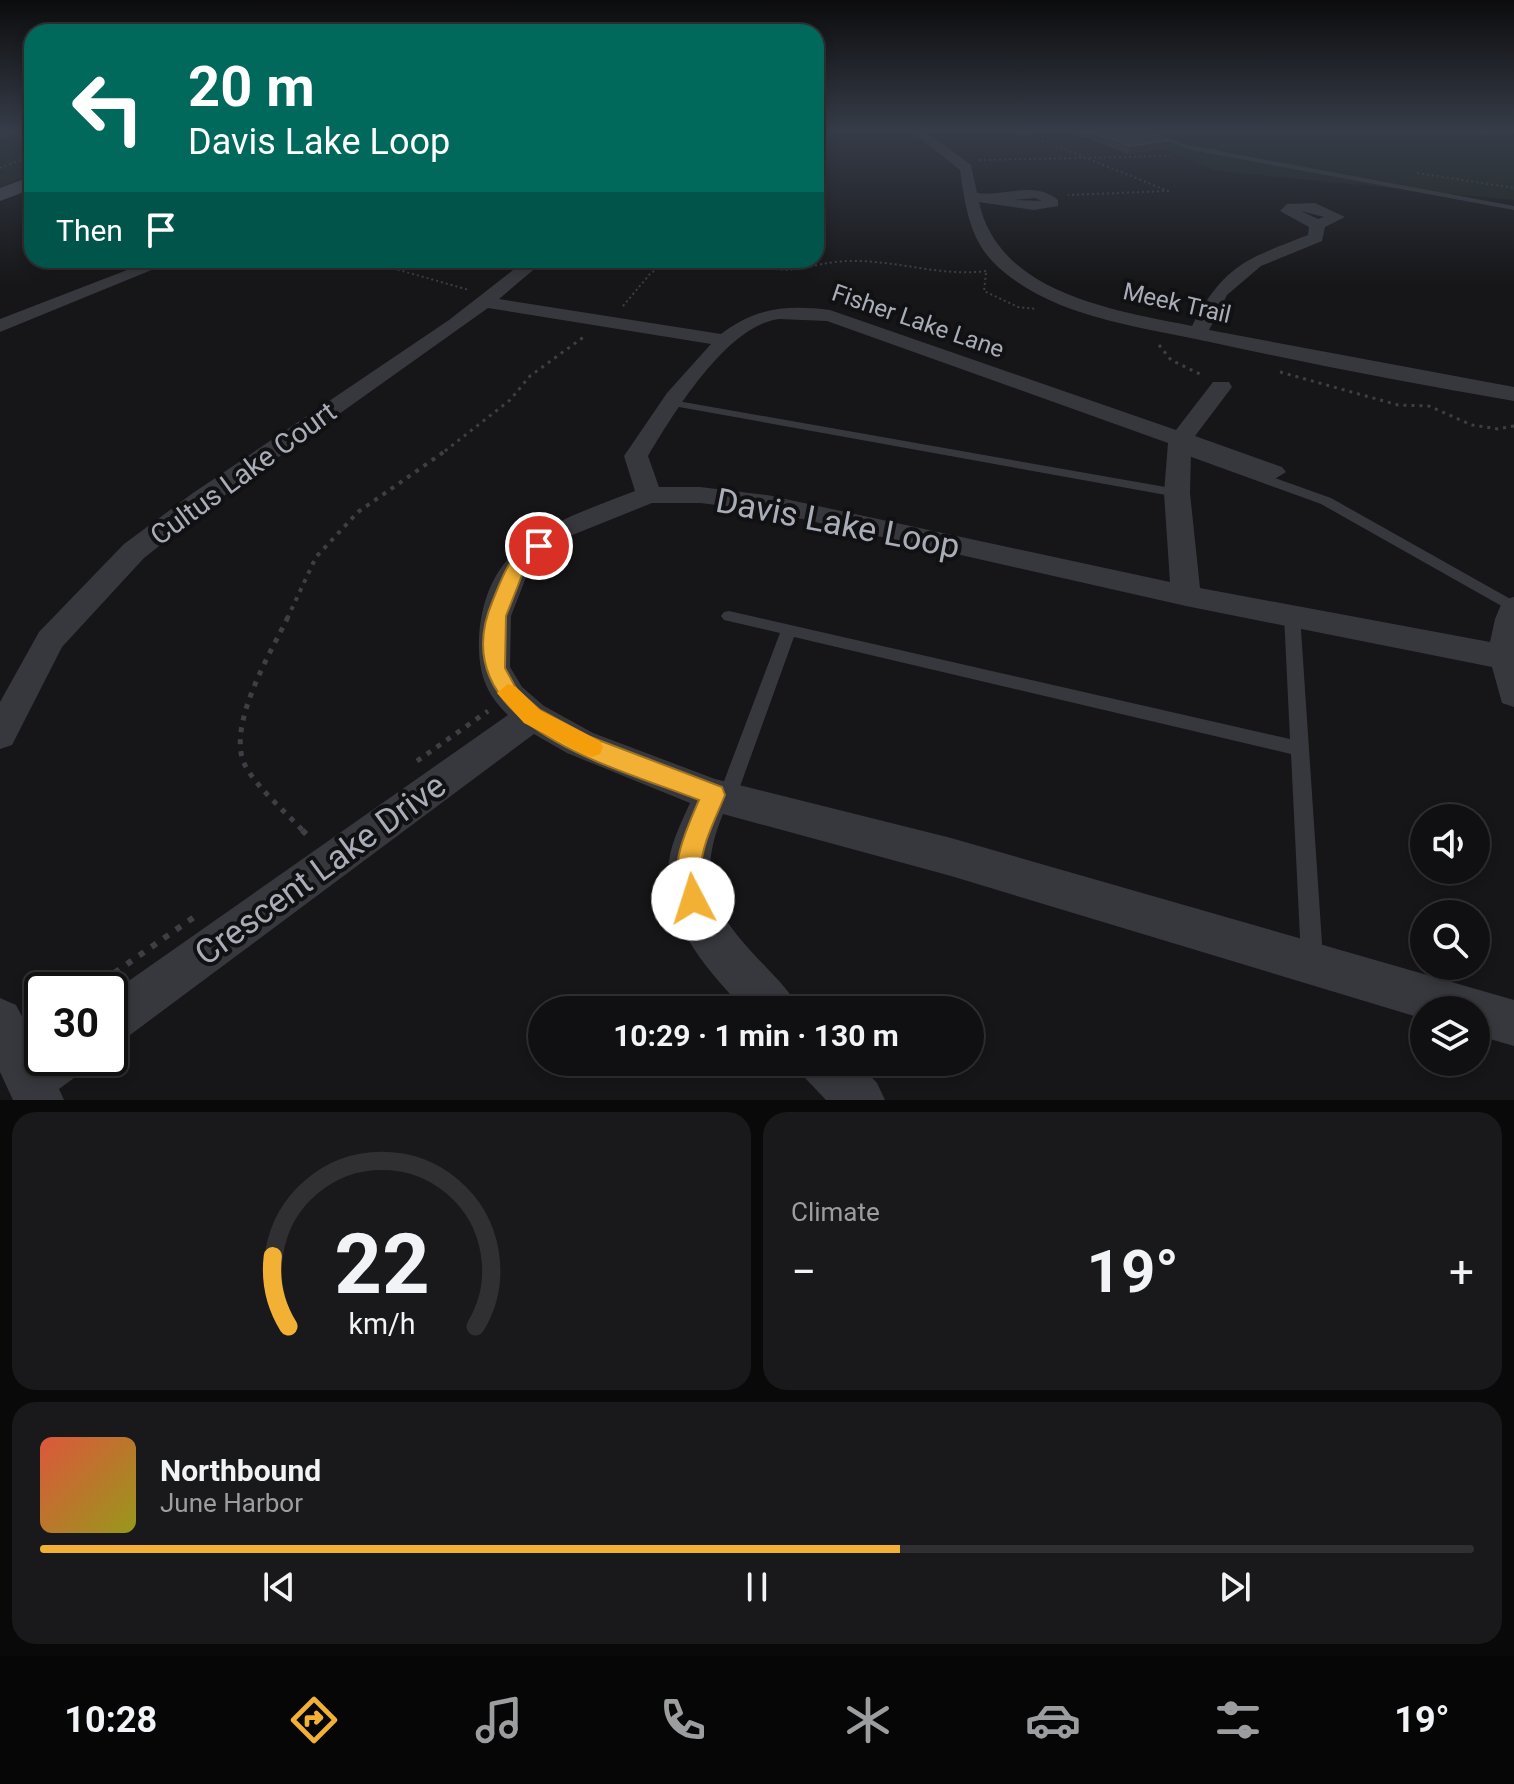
<!DOCTYPE html>
<meta charset="utf-8">
<style>
body{margin:0;font-family:Roboto,sans-serif;background:#19191b;color:#f1f3f6;height:100vh;display:flex;flex-direction:column;font-size:30px;white-space:nowrap}
*{box-sizing:border-box;margin:0}
p{font-size:26px;color:#9c9d9f}
.icon{flex:none;width:44px;height:44px;fill:none;stroke:currentColor;stroke-width:2;stroke-linecap:round;stroke-linejoin:round}
.map{position:relative;height:1100px;overflow:hidden}
.side{display:flex;flex-direction:column;gap:12px;padding:12px;background:#09090a;flex:1}
.side>*{flex:none}
.top-card{position:absolute;left:24px;top:24px;width:800px;height:244px;border-radius:24px;box-shadow:0 4px 12px #0003,0 0 0 2px #303032;background:#00695c;color:#fff;overflow:hidden}
.controls{position:absolute;left:1410px;top:804px;display:grid;gap:16px}
.controls a{display:grid;place-items:center;width:80px;height:80px;border-radius:50%;background:#101012;box-shadow:0 4px 12px #0003,0 0 0 2px #303032;font-size:40px}
.speed{position:absolute;left:24px;top:972px;display:flex;gap:16px;font-size:40px;font-weight:700;text-align:center}
.speed>*{display:grid;place-content:center;width:104px;height:104px;border-radius:50%;background:#101012;box-shadow:0 4px 12px #0003,0 0 0 2px #303032;line-height:1}
.speed .limit{border:4px solid #111;border-radius:12px;background:#fff;color:#111}
.pin{position:absolute;display:grid;place-items:center;width:68px;height:68px;color:#fff;margin:-34px;border:4px solid #fff;border-radius:50%;box-shadow:0 2px 8px #0007}
.me{position:absolute;width:88px;margin:-44px;rotate:355deg;stroke-linejoin:round;filter:drop-shadow(0 0 6px #0008)}
.turn{display:flex;align-items:center;gap:28px;height:168px;padding:0 32px;font-size:36px}
.turn .icon{width:104px;height:104px;stroke-width:2.5}
.turn b{display:block;font-size:56px;line-height:68px}
.then{display:flex;align-items:center;height:76px;padding:0 32px;background:#0003;gap:16px;font-size:30px}
.big{font-size:60px;font-weight:700;line-height:1.1}
.side .tile{flex:1;display:flex;flex-direction:column;justify-content:center;gap:12px;min-width:0;padding:0 28px;border-radius:24px;background:#19191b}
.side .dial{align-items:center;gap:0}
.dial svg{height:208px;overflow:visible;fill:none;stroke:#303032;stroke-width:7;stroke-linecap:round;text-anchor:middle}
.dial text{fill:#f1f3f6;stroke:none}
.song{display:flex;align-items:center;gap:24px}
.cover{width:96px;height:96px;border-radius:12px;background:linear-gradient(135deg,hsl(10 70% 55%),hsl(60 70% 35%))}
.played{height:8px;border-radius:4px;background:linear-gradient(90deg,#f2b134 60%,#303032 60%)}
.keys{display:flex;justify-content:space-around;direction:ltr}
.heat{display:flex;justify-content:space-between;align-items:center;font-size:44px;direction:ltr}
.side .tiles{flex:1;display:grid;gap:12px;grid-template-columns:1fr 1fr}
.tile:last-child{grid-column:span 2}
.trip{position:absolute;left:528px;top:996px;width:456px;height:80px;border-radius:40px;background:#101012;box-shadow:0 4px 12px #0003,0 0 0 2px #303032;font-weight:700;line-height:80px;text-align:center}
.menu{display:flex;height:128px;justify-content:space-around;align-items:center;background:#060607;color:#9c9d9f}
.menu .icon{width:56px;height:56px}
.menu .on{color:#f2b134}
.menu b{font-size:36px;color:#f1f3f6}
.map>svg:first-child{display:block}
.green{fill:#1c231d}
.lines{fill:none;stroke-linecap:round;stroke-linejoin:round}
.path-far4{stroke:#3d3f44;stroke-width:2;stroke-dasharray:2 3;stroke-linecap:butt}
.path-far3{stroke:#3d3f44;stroke-width:3;stroke-dasharray:3 5;stroke-linecap:butt}
.path-far2{stroke:#3d3f44;stroke-width:4;stroke-dasharray:4 6;stroke-linecap:butt}
.path-far1{stroke:#3d3f44;stroke-width:5;stroke-dasharray:5 7;stroke-linecap:butt}
.path{stroke:#3d3f44;stroke-width:6;stroke-dasharray:6 9;stroke-linecap:butt}
.lane{fill:#37383d;fill-rule:evenodd}
.street{fill:#37383d;fill-rule:evenodd}
.secondary{fill:#45474d;fill-rule:evenodd}
.wall{fill:#323236}
.shaded-wall{fill:#212124}
.building{fill:#3f3f44;stroke:#4f5156;stroke-width:2}
.route{fill:#f2b134;stroke:#9d7322;stroke-width:2}
.slow{fill:#f59e0b}
.labels{text-anchor:middle;stroke-width:8;stroke-linejoin:round;paint-order:stroke}
.far-street-label{font-size:24px;fill:#a8adb8;stroke:#111113}
.street-label{font-size:28px;fill:#a8adb8;stroke:#111113}
.near-street-label{font-size:34px;fill:#a8adb8;stroke:#111113}
</style>
<div class="map">
<svg width="1514" height="1100" viewBox="0 0 1514 1100">
<rect width="100%" height="100%" fill="#161618"/>
<path class="green" d="M 0,130 L 32,130 L 32,174 L 0,187 Z
M 1114,130 L 1514,130 L 1514,200 L 1216,171 Z"/>
<g class="lines">
<path class="path-far4" d="M 1042,140 L 1168,191 L 1068,195
M 979,160 L 1170,156
M 0,168 L 32,155
M 1417,173 L 1514,188
M 337,260 L 341,260
M 364,260 L 469,290
M 747,260 C 796,281 804,262 850,261 C 897,260 940,277 987,271
M 986,273 L 984,291 L 1018,307 L 1037,309
M 623,306 L 650,274 L 669,260"/>
<path class="path-far3" d="M 1159,345 L 1171,360 L 1202,375
M 1280,372 L 1398,405 L 1429,406 L 1472,425 L 1498,429 L 1514,426
M 445,451 L 510,400 L 530,376 L 585,336"/>
<path class="path-far2" d="M 287,619 L 316,557 L 358,512 L 448,449"/>
<path class="path-far1" d="M 288,617 C 271,652 224,729 246,767 C 259,790 286,812 304,832
M 417,761 L 488,711"/>
<path class="path" d="M 302,830 L 309,837
M 90,990 L 197,915"/>
<path class="lane" d="M 1136,130 L 1144,130 L 1192,146 L 1514,206 L 1514,210 L 1191,150 Z
M 672,400 L 1177,489 L 1183,493 L 1177,497 L 668,405 L 668,401 Z
M 1179,444 L 1331,498 L 1514,601 L 1514,613 L 1321,504 L 1175,451 L 1173,448 L 1175,445 Z
M 1292,610 L 1297,611 L 1300,615 L 1323,958 L 1320,966 L 1312,969 L 1304,966 L 1301,958 L 1291,754 L 794,637 L 734,803 L 727,805 L 720,803 L 718,797 L 780,633 L 724,620 L 721,616 L 724,612 L 729,611 L 1290,739 L 1284,615 L 1287,611 Z"/>
<path class="street" d="M 21,130 L 19,133 L 0,139 L 0,131 Z
M 910,130 L 923,130 L 971,165 L 977,193 C 1005,197 1034,180 1058,200 L 1058,206 L 1034,210 L 979,202 C 999,294 1114,310 1192,326 C 1224,265 1246,259 1308,235 L 1309,227 L 1280,211 L 1287,204 L 1315,203 L 1345,217 L 1325,227 L 1322,241 L 1261,266 L 1227,295 L 1209,330 L 1514,387 L 1514,401 C 1412,384 1311,364 1210,342 C 1142,327 1059,318 1004,272 C 970,245 966,210 960,170 ZM 1035,198 L 1042,201 L 1014,200 ZM 1301,211 L 1324,217 L 1318,219 Z
M 998,130 L 1039,130 L 1025,137 Z
M 153,260 L 176,260 L 0,332 L 0,319 Z
M 526,260 L 545,260 L 499,299 L 721,334 C 756,307 788,305 830,310 L 1176,430 L 1213,382 L 1229,382 L 1232,387 L 1195,436 L 1282,467 L 1286,472 L 1273,480 L 1191,451 L 1190,493 L 1200,588 L 1490,642 L 1495,619 L 1503,600 L 1514,597 L 1514,707 L 1502,703 L 1492,667 L 1186,606 L 767,511 L 700,503 L 652,503 L 570,536 L 530,567 L 511,616 L 510,667 L 522,687 L 544,706 L 593,733 L 715,779 L 951,838 L 1514,1000 L 1514,1046 L 1476,1035 L 1476,1010 L 1424,1010 L 1424,1019 L 951,876 L 723,814 C 694,884 717,916 765,966 C 779,981 791,992 799,1010 L 745,1010 C 709,972 660,918 669,861 C 672,840 682,821 690,803 L 567,753 L 534,734 L 126,1038 L 110,1045 L 110,994 L 508,715 C 484,692 478,670 479,638 C 485,540 556,522 635,491 L 624,456 L 667,393 L 711,344 L 488,308 L 211,505 L 144,558 L 62,647 L 12,745 L 0,749 L 0,702 L 39,632 L 124,544 L 193,493 L 449,320 ZM 779,319 L 827,321 L 1168,443 L 1164,493 L 1170,582 L 767,495 L 700,487 L 659,487 L 648,456 C 674,413 726,326 779,319 Z
M 0,998 L 16,1005 L 38,1046 L 42,1043 L 42,1058 L 85,1058 L 78,1075 L 59,1089 L 64,1100 L 13,1100 L 0,1072 Z
M 799,1062 L 857,1062 L 877,1083 L 885,1100 L 826,1100 L 806,1079 Z"/>
<path class="secondary" d="M 32,176 L 32,189 L 0,201 L 0,188 Z"/>
</g>
<path class="wall" d="M 1065,130 L 1144,130 L 1168,148 L 1128,154 Z
M 1440,130 L 1495,130 L 1491,137 Z"/>
<path class="shaded-wall" d="M 1170,140 L 1168,148 L 1128,154 L 1130,146 Z"/>
<path class="building" d="M 1089,130 L 1144,130 L 1170,140 L 1130,146 Z"/>
<linearGradient id="sky" x2="0" y2="1"><stop stop-color="#0c0c0d"/><stop offset="0.46" stop-color="#363c48"/><stop offset="1" stop-color="#363c48" stop-opacity="0"/></linearGradient>
<rect width="1514" height="284" fill="url(#sky)"/>
<path class="route" d="M 539,540 L 548,546 L 526,565 L 506,616 L 505,668 L 517,690 L 540,710 L 588,736 L 722,787 L 725,795 C 716,818 701,845 701,870 C 701,885 709,894 703,909 L 693,912 L 684,909 C 667,870 683,837 699,800 C 615,767 439,725 493,600 C 503,576 511,548 539,540 Z"/>
<path class="slow" d="M 508,684 L 516,687 L 540,710 L 600,741 L 603,747 L 600,754 L 592,757 L 583,754 L 524,723 L 497,693 Z"/>
<g class="labels">
<g class="far-street-label">
<text transform="translate(1177 303) rotate(13)" y="8">Meek Trail</text>
<text transform="translate(918 321) rotate(19)" y="8">Fisher Lake Lane</text>
</g>
<g class="street-label">
<text transform="translate(243 473) rotate(-36)" y="10">Cultus Lake Court</text>
</g>
<g class="near-street-label">
<text transform="translate(838 523) rotate(11)" y="12">Davis Lake Loop</text>
<text transform="translate(320 869) rotate(-36)" y="12">Crescent Lake Drive</text>
</g>
</g>
</svg>
<div class="controls">
<a><svg class="icon" aria-label="sound" viewBox="0 0 24 24"><path d="M4 9h4l5-4v14l-5-4H4zM17 9q2 3 0 6"/></svg></a>
<a><svg class="icon" aria-label="search" viewBox="0 0 24 24"><circle cx="10" cy="10" r="6"/><path d="M15 15l6 6"/></svg></a>
<a><svg class="icon" aria-label="layers" viewBox="0 0 24 24"><path d="M12 4l9 5-9 5-9-5zM3 14l9 5 9-5"/></svg></a>
</div>
<div class="speed"><div class="limit">30</div></div>
<div class="pin" style="left:539px;top:546px;background:#d93025"><svg class="icon" aria-label="arrive" viewBox="0 0 24 24"><path d="M6 21V4h12l-3 4 3 4H6"/></svg></div>
<svg class="me" style="left:693px;top:899px" viewBox="-20 -20 40 40"><circle r="19" fill="#fff"/><path d="M0-13L10 11 0 6-10 11z" fill="#f2b134"/></svg>
<div class="trip">10:29 · 1 min · 130 m</div>
<div class="top-card">
<div class="turn"><svg class="icon" aria-label="left" viewBox="0 0 24 24"><path d="M17 20v-9H6M10 6l-5 5 5 5"/></svg><div><b>20 m</b>Davis Lake Loop</div></div>
<div class="then">Then<svg class="icon" aria-label="arrive" viewBox="0 0 24 24"><path d="M6 21V4h12l-3 4 3 4H6"/></svg></div>
</div>
</div>
<section class="side">
<div class="tiles">
<div class="tile dial"><svg viewBox="0 0 100 80">
<path d="M14 69A42 42 0 1 1 86 69"/>
<path d="M14 69A42 42 0 0 1 8 42" stroke="#f2b134"/>
<text x="50" y="56" font-size="32" font-weight="700">22</text>
<text x="50" y="72" font-size="11">km/h</text>
</svg></div>
<div class="tile"><p>Climate</p>
<div class="heat"><a>−</a><b class="big">19°</b><a>+</a></div>
</div>
<div class="tile">
<div class="song"><i class="cover"></i><div><b>Northbound</b><p>June Harbor</p></div></div>
<div class="played"></div>
<div class="keys"><svg class="icon" aria-label="previous" viewBox="0 0 24 24"><path d="M18 5L8 12l10 7zM5 5v14"/></svg><svg class="icon" aria-label="pause" viewBox="0 0 24 24"><path d="M8 5v14M16 5v14"/></svg><svg class="icon" aria-label="next" viewBox="0 0 24 24"><path d="M6 5l10 7-10 7zM19 5v14"/></svg></div>
</div>
</div>
</section>
<nav class="menu">
<b>10:28</b>
<svg class="icon on" aria-label="directions" viewBox="0 0 24 24"><path d="M12 3l9 9-9 9-9-9zM9 14v-3h6M13 9l2 2-2 2"/></svg>
<svg class="icon" aria-label="music" viewBox="0 0 24 24"><path d="M9 18V5l10-2v13"/><circle cx="6" cy="18" r="3"/><circle cx="16" cy="16" r="3"/></svg>
<svg class="icon" aria-label="phone" viewBox="0 0 24 24"><path d="M5 4h4l2 5-3 2q2 4 5 5l2-3 5 2v4C11 20 4 13 5 4z"/></svg>
<svg class="icon" aria-label="climate" viewBox="0 0 24 24"><path d="M12 3v18M4 7l16 10M4 17L20 7"/></svg>
<svg class="icon" aria-label="car" viewBox="0 0 24 24"><path d="M5 17H2v-5l4-1 3-4h7l3 4 3 1v5h-3M9 17h6M6 11h13"/><circle cx="7" cy="17" r="2"/><circle cx="17" cy="17" r="2"/></svg>
<svg class="icon" aria-label="filters" viewBox="0 0 24 24"><path d="M4 7h16M4 17h16"/><circle cx="9" cy="7" r="2"/><circle cx="15" cy="17" r="2"/></svg>
<b>19°</b>
</nav>
